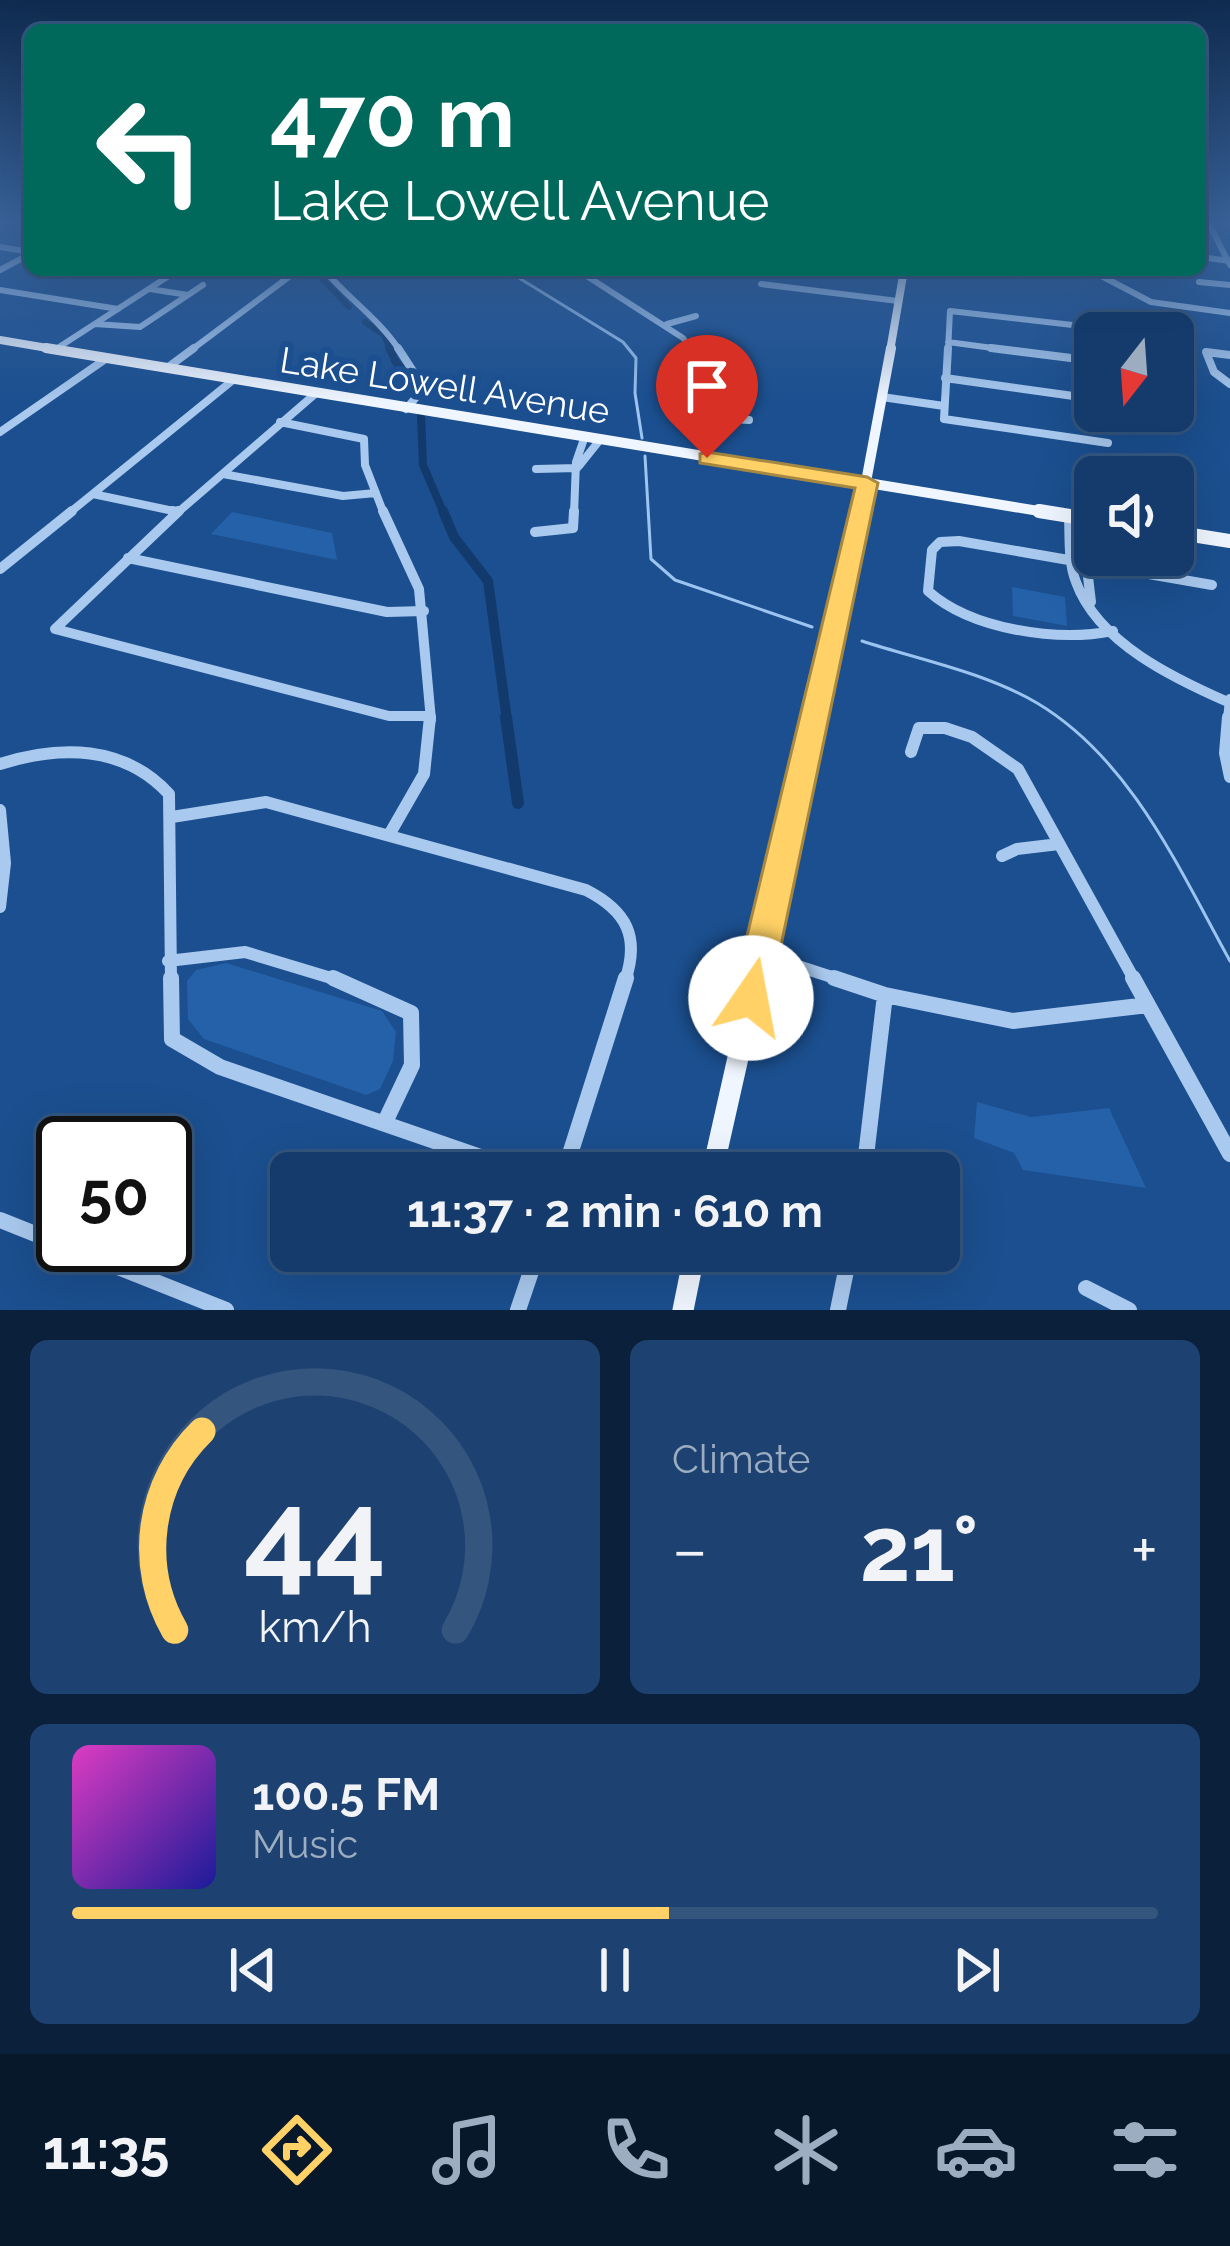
<!DOCTYPE html>
<meta charset="utf-8">
<style>
body{margin:0;font-family:Raleway,sans-serif;background:#1d4271;color:#f1f3f6;height:100vh;display:flex;flex-direction:column;font-size:45px;white-space:nowrap}
*{box-sizing:border-box;margin:0}
p{font-size:39px;color:#9dadc1}
.icon{flex:none;width:66px;height:66px;fill:none;stroke:currentColor;stroke-width:2;stroke-linecap:round;stroke-linejoin:round}
.map{position:relative;height:1310px;overflow:hidden}
.sheet{display:flex;flex-direction:column;gap:30px;padding:30px;background:#0b203b;flex:1}
.sheet>*{flex:none}
.banner{position:absolute;left:24px;top:24px;width:1182px;height:252px;border-radius:18px;box-shadow:0 12px 48px #0002,0 0 0 3px #33557e;background:#00695c;color:#fff;overflow:hidden}
.needle{width:78px;rotate:197deg}
.buttons{position:absolute;left:1074px;top:312px;display:grid;gap:24px}
.buttons a{display:grid;place-items:center;width:120px;height:120px;border-radius:18px;background:#143b6b;box-shadow:0 12px 48px #0002,0 0 0 3px #33557e;font-size:60px}
.speed{position:absolute;left:36px;top:1116px;display:flex;gap:24px;font-size:60px;font-weight:700;text-align:center}
.speed>*{display:grid;place-content:center;width:156px;height:156px;border-radius:50%;background:#143b6b;box-shadow:0 12px 48px #0002,0 0 0 3px #33557e;line-height:1}
.speed .limit{border:6px solid #111;border-radius:18px;background:#fff;color:#111}
.pin{position:absolute;display:grid;place-items:center;width:102px;height:102px;color:#fff;margin:-123px -51px;border-radius:50% 50% 50% 0;rotate:-45deg;box-shadow:0 0 12px #0007}
.pin .icon{rotate:45deg}
.me{position:absolute;width:132px;margin:-66px;rotate:12deg;stroke-linejoin:round;filter:drop-shadow(0 0 9px #0008)}
.turn{display:flex;align-items:center;gap:42px;height:252px;padding:0 48px;font-size:54px}
.turn .icon{width:156px;height:156px;stroke-width:2.5}
.turn b{display:block;font-size:84px;line-height:102px}
.big{font-size:90px;font-weight:700;line-height:1.1}
.sheet .tile{flex:1;display:flex;flex-direction:column;justify-content:center;gap:18px;min-width:0;padding:0 42px;border-radius:18px;background:#1d4271}
.sheet .dial{align-items:center;gap:0}
.dial svg{height:312px;overflow:visible;fill:none;stroke:#33557e;stroke-width:7;stroke-linecap:round;text-anchor:middle}
.dial text{fill:#f1f3f6;stroke:none}
.song{display:flex;align-items:center;gap:36px}
.cover{width:144px;height:144px;border-radius:18px;background:linear-gradient(135deg,hsl(310 70% 55%),hsl(240 70% 35%))}
.played{height:12px;border-radius:6px;background:linear-gradient(90deg,#ffd166 55%,#33557e 55%)}
.keys{display:flex;justify-content:space-around;direction:ltr}
.heat{display:flex;justify-content:space-between;align-items:center;font-size:66px;direction:ltr}
.sheet .tiles{flex:1;display:grid;gap:30px;grid-template-columns:1fr 1fr}
.tile:last-child{grid-column:span 2}
.trip{position:absolute;left:270px;top:1152px;width:690px;height:120px;border-radius:18px;background:#143b6b;box-shadow:0 12px 48px #0002,0 0 0 3px #33557e;font-weight:700;line-height:120px;text-align:center}
.menu{display:flex;height:192px;justify-content:space-around;align-items:center;background:#08182b;color:#9dadc1}
.menu .icon{width:84px;height:84px}
.menu .selected{color:#ffd166}
.menu b{font-size:54px;color:#f1f3f6}
.map>svg:first-child{display:block}
.green{fill:#2461a8}
.lines{fill:none;stroke-linecap:round;stroke-linejoin:round}
.stream{stroke:#9cc4f0;stroke-width:3}
.canal-far3{stroke:#123a6d;stroke-width:6}
.canal-far2{stroke:#123a6d;stroke-width:8}
.canal-far1{stroke:#123a6d;stroke-width:10}
.canal{stroke:#123a6d;stroke-width:12}
.minor-far4{stroke:#a9c9ee;stroke-width:6}
.minor-far3{stroke:#a9c9ee;stroke-width:8}
.minor-far2{stroke:#a9c9ee;stroke-width:10}
.minor-far1{stroke:#a9c9ee;stroke-width:12}
.minor{stroke:#a9c9ee;stroke-width:16}
.major-far4{stroke:#f0f6ff;stroke-width:8}
.major-far3{stroke:#f0f6ff;stroke-width:10}
.major-far2{stroke:#f0f6ff;stroke-width:14}
.major-far1{stroke:#f0f6ff;stroke-width:16}
.major{stroke:#f0f6ff;stroke-width:21}
.route{fill:#ffd166;stroke:#a68842;stroke-width:3}
.labels{text-anchor:middle;stroke-width:12;stroke-linejoin:round;paint-order:stroke}
.far-street-label{font-size:36px;fill:#fff;stroke:#1b4f8f}
</style>
<div class="map">
<svg width="1230" height="1310" viewBox="0 0 1230 1310">
<rect width="100%" height="100%" fill="#1b4f8f"/>
<path class="green" d="M 232,512 L 332,533 L 337,560 L 211,534 Z
M 1012,587 L 1065,597 L 1067,626 L 1013,616 Z
M 226,963 L 382,1011 L 396,1032 L 393,1061 L 380,1089 L 366,1095 L 204,1039 L 188,1019 L 187,981 L 196,970 Z
M 977,1102 L 1031,1117 L 1109,1108 L 1146,1188 L 1023,1170 L 1014,1153 L 974,1138 Z"/>
<g class="lines">
<path class="stream" d="M 506,270 L 623,342 L 636,358 L 635,393 L 642,438
M 645,456 L 651,559 L 675,580 L 812,627
M 862,641 C 920,660 984,672 1037,703 C 1131,759 1179,869 1230,961"/>
<path class="canal-far3" d="M 314,270 L 349,307
M 365,322 L 384,335 L 391,351"/>
<path class="canal-far2" d="M 389,348 L 393,356
M 395,361 L 417,389
M 421,416 L 423,465 L 444,514"/>
<path class="canal-far1" d="M 443,511 L 454,537 L 488,581 L 507,720"/>
<path class="canal" d="M 506,717 L 518,803"/>
<path class="minor-far4" d="M 1207,220 L 1230,265
M 0,247 L 30,252
M 1200,257 L 1230,261
M 0,270 L 30,254
M 324,270 C 348,298 380,320 400,351
M 1090,270 L 1151,302 L 1230,313
M 582,273 L 683,338 L 692,351
M 1199,282 L 1230,285
M 761,284 L 898,301
M 150,289 L 188,295
M 0,290 L 118,309
M 95,324 L 140,327 L 203,285
M 667,324 L 696,316
M 948,342 L 1015,351
M 56,349 L 178,270
M 190,351 L 298,270
M 948,351 L 950,311 L 1090,327"/>
<path class="minor-far3" d="M 398,348 L 424,388 L 406,409
M 690,348 L 703,389 L 721,418 L 707,458
M 948,348 L 944,419 L 1108,443
M 991,348 L 1095,361
M 1230,355 L 1206,352 L 1214,372 L 1230,384
M 167,368 L 194,348
M 945,378 L 1095,399
M 882,397 L 944,406
M 721,418 L 749,420
M 280,422 L 364,439 L 365,465 L 384,514
M 0,432 L 107,358
M 579,466 L 599,441
M 536,469 L 577,468
M 223,474 L 343,496 L 376,493
M 93,494 L 178,512
M 68,514 L 233,380
M 176,514 L 315,394
M 574,514 L 576,462 L 584,439"/>
<path class="minor-far2" d="M 172,511 L 178,512
M 179,511 L 55,629 L 389,716 L 429,716
M 383,511 L 419,589 L 431,720
M 1069,516 C 1070,538 1068,562 1076,582 C 1098,643 1175,679 1230,703
M 1081,518 L 1091,602
M 535,532 L 573,528 L 574,511
M 128,558 L 387,612 L 424,611
M 0,569 L 72,511
M 1113,631 C 1057,642 972,630 928,591 L 932,550 L 940,542 L 959,541 L 1212,585
M 1228,720 L 1230,699"/>
<path class="minor-far1" d="M 1228,717 L 1225,753 L 1230,777
M 911,752 L 919,728 L 945,728 L 972,737 L 1018,769 L 1135,981
M 0,764 C 60,745 124,745 169,794 L 171,981
M 0,810 L 5,863 L 0,907
M 172,817 L 266,802 L 586,890 C 627,911 640,937 625,981
M 389,835 L 424,774 L 430,717
M 1002,856 L 1017,849 L 1059,844
M 761,954 L 844,981
M 168,961 L 245,952 L 341,981"/>
<path class="minor" d="M 171,978 L 172,1039 L 220,1067 L 527,1173
M 333,978 L 411,1013 L 412,1065 L 385,1122
M 834,978 L 885,995 L 1013,1021 L 1148,1005
M 1133,978 L 1230,1154
M 564,1173 L 626,978
M 864,1173 L 885,995
M 0,1220 L 226,1310
M 1086,1288 L 1129,1310
M 518,1310 L 538,1251
M 838,1310 L 850,1251"/>
<path class="major-far4" d="M 0,340 L 65,351
M 890,351 L 904,270"/>
<path class="major-far3" d="M 46,348 L 1057,514
M 860,514 L 891,348"/>
<path class="major-far2" d="M 1039,511 L 1095,520
M 1173,532 L 1230,541
M 814,720 L 861,511"/>
<path class="major-far1" d="M 755,981 L 814,717"/>
<path class="major" d="M 712,1173 L 756,978
M 683,1310 L 695,1251"/>
</g>
<linearGradient id="sky" x2="0" y2="1"><stop stop-color="#0f2b4f"/><stop offset="0.55" stop-color="#39639b"/><stop offset="1" stop-color="#39639b" stop-opacity="0"/></linearGradient>
<rect width="1230" height="403" fill="url(#sky)"/>
<path class="route" d="M 707,452 L 867,477 L 878,483 L 770,998 L 764,1010 L 751,1015 L 738,1010 L 732,998 L 855,488 L 700,463 L 700,454 Z"/>
<g class="labels">
<g class="far-street-label">
<text transform="translate(445 385) rotate(9)" y="13">Lake Lowell Avenue</text>
</g>
</g>
</svg>
<div class="buttons">
<a><svg class="needle" viewBox="-14 -14 28 28"><path d="M0-13l5 13h-10z" fill="#e53935"/><path d="M0 13l5-13h-10z" fill="#9dadc1"/></svg></a>
<a><svg class="icon" aria-label="sound" viewBox="0 0 24 24"><path d="M4 9h4l5-4v14l-5-4H4zM17 9q2 3 0 6"/></svg></a>
</div>
<div class="speed"><div class="limit">50</div></div>
<div class="pin" style="left:707px;top:458px;background:#d93025"><svg class="icon" aria-label="arrive" viewBox="0 0 24 24"><path d="M6 21V4h12l-3 4 3 4H6"/></svg></div>
<svg class="me" style="left:751px;top:998px" viewBox="-20 -20 40 40"><circle r="19" fill="#fff"/><path d="M0-13L10 11 0 6-10 11z" fill="#ffd166"/></svg>
<div class="trip">11:37 · 2 min · 610 m</div>
<div class="banner">
<div class="turn"><svg class="icon" aria-label="left" viewBox="0 0 24 24"><path d="M17 20v-9H6M10 6l-5 5 5 5"/></svg><div><b>470 m</b>Lake Lowell Avenue</div></div>
</div>
</div>
<section class="sheet">
<div class="tiles">
<div class="tile dial"><svg viewBox="0 0 100 80">
<path d="M14 69A42 42 0 1 1 86 69"/>
<path d="M14 69A42 42 0 0 1 21 18" stroke="#ffd166"/>
<text x="50" y="56" font-size="32" font-weight="700">44</text>
<text x="50" y="72" font-size="11">km/h</text>
</svg></div>
<div class="tile"><p>Climate</p>
<div class="heat"><a>−</a><b class="big">21°</b><a>+</a></div>
</div>
<div class="tile">
<div class="song"><i class="cover"></i><div><b>100.5 FM</b><p>Music</p></div></div>
<div class="played"></div>
<div class="keys"><svg class="icon" aria-label="previous" viewBox="0 0 24 24"><path d="M18 5L8 12l10 7zM5 5v14"/></svg><svg class="icon" aria-label="pause" viewBox="0 0 24 24"><path d="M8 5v14M16 5v14"/></svg><svg class="icon" aria-label="next" viewBox="0 0 24 24"><path d="M6 5l10 7-10 7zM19 5v14"/></svg></div>
</div>
</div>
</section>
<nav class="menu">
<b>11:35</b>
<svg class="icon selected" aria-label="directions" viewBox="0 0 24 24"><path d="M12 3l9 9-9 9-9-9zM9 14v-3h6M13 9l2 2-2 2"/></svg>
<svg class="icon" aria-label="music" viewBox="0 0 24 24"><path d="M9 18V5l10-2v13"/><circle cx="6" cy="18" r="3"/><circle cx="16" cy="16" r="3"/></svg>
<svg class="icon" aria-label="phone" viewBox="0 0 24 24"><path d="M5 4h4l2 5-3 2q2 4 5 5l2-3 5 2v4C11 20 4 13 5 4z"/></svg>
<svg class="icon" aria-label="climate" viewBox="0 0 24 24"><path d="M12 3v18M4 7l16 10M4 17L20 7"/></svg>
<svg class="icon" aria-label="car" viewBox="0 0 24 24"><path d="M5 17H2v-5l4-1 3-4h7l3 4 3 1v5h-3M9 17h6M6 11h13"/><circle cx="7" cy="17" r="2"/><circle cx="17" cy="17" r="2"/></svg>
<svg class="icon" aria-label="filters" viewBox="0 0 24 24"><path d="M4 7h16M4 17h16"/><circle cx="9" cy="7" r="2"/><circle cx="15" cy="17" r="2"/></svg>
</nav>
